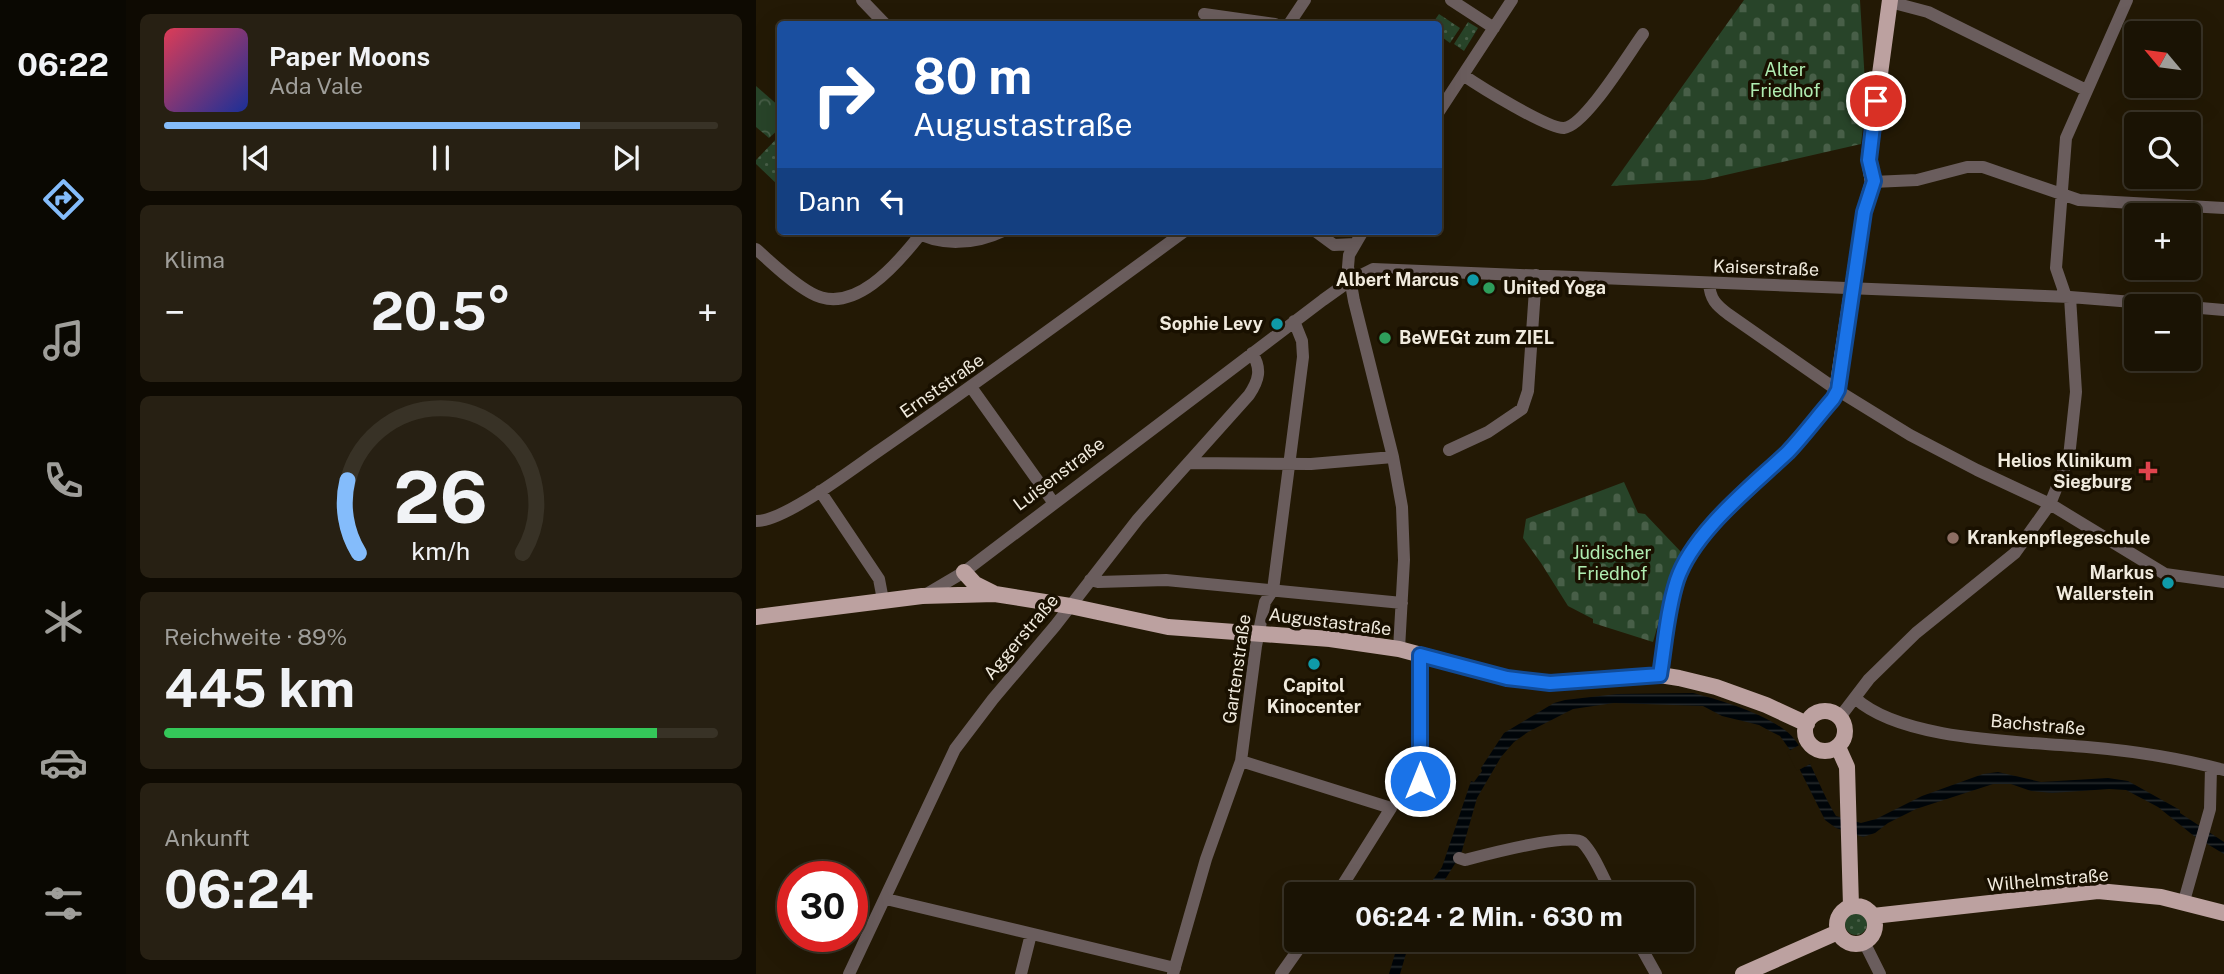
<!DOCTYPE html>
<html lang="de">
<meta charset="utf-8">
<style>
body{margin:0;font-family:"Public Sans",sans-serif;background:#272013;color:#f1f3f6;height:100vh;display:flex;flex-direction:column;font-size:26px;white-space:nowrap}
*{box-sizing:border-box;margin:0}
p{font-size:23px;color:#9f9e9a}
.icon{flex:none;width:38px;height:38px;fill:none;stroke:currentColor;stroke-width:2;stroke-linecap:round;stroke-linejoin:round}
.map{position:relative;flex:1;overflow:hidden}
.sheet{display:flex;flex-direction:column;gap:14px;padding:14px;background:#0e0a02;width:630px}
.sheet>*{flex:none}
.top-card{position:absolute;left:21px;top:21px;width:665px;height:214px;border-radius:7px;box-shadow:0 7px 28px #0002,0 0 0 2px #383226;background:#1a4fa0;color:#fff;overflow:hidden}
.needle{width:46px;rotate:299deg}
.tools{position:absolute;left:1368px;top:21px;display:grid;gap:14px}
.tools a{display:grid;place-items:center;width:77px;height:77px;border-radius:7px;background:#1a1304;box-shadow:0 7px 28px #0002,0 0 0 2px #383226;font-size:35px}
.speed{position:absolute;left:21px;top:861px;display:flex;gap:14px;font-size:35px;font-weight:700;text-align:center}
.speed>*{display:grid;place-content:center;width:91px;height:91px;border-radius:50%;background:#1a1304;box-shadow:0 7px 28px #0002,0 0 0 2px #383226;line-height:1}
.speed .limit{border:10px solid #d22;background:#fff;color:#111}
.pin{position:absolute;display:grid;place-items:center;width:60px;height:60px;color:#fff;margin:-30px;border:4px solid #fff;border-radius:50%;box-shadow:0 2px 7px #0007}
.me{position:absolute;width:77px;margin:-38px;rotate:0deg;stroke-linejoin:round;filter:drop-shadow(0 0 5px #0008)}
.turn{display:flex;align-items:center;gap:24px;height:147px;padding:0 21px;font-size:32px}
.turn .icon{width:91px;height:91px;stroke-width:2.5}
.turn b{display:block;font-size:49px;line-height:60px}
.then{display:flex;align-items:center;height:66px;padding:0 21px;background:#0003;gap:14px;font-size:26px}
.big{font-size:52px;font-weight:700;line-height:1.1}
.sheet .tile{flex:1;display:flex;flex-direction:column;justify-content:center;gap:10px;min-width:0;padding:0 24px;border-radius:10px;background:#272013}
.sheet .dial{align-items:center;gap:0}
.dial svg{height:182px;overflow:visible;fill:none;stroke:#383226;stroke-width:7;stroke-linecap:round;text-anchor:middle}
.dial text{fill:#f1f3f6;stroke:none}
.song{display:flex;align-items:center;gap:21px}
.cover{width:84px;height:84px;border-radius:10px;background:linear-gradient(135deg,hsl(350 70% 55%),hsl(230 70% 35%))}
.played{height:7px;border-radius:4px;background:linear-gradient(90deg,#84bcfb 75%,#383226 75%)}
.keys{display:flex;justify-content:space-around;direction:ltr}
.heat{display:flex;justify-content:space-between;align-items:center;font-size:38px;direction:ltr}
.charge{height:10px;border-radius:5px;background:linear-gradient(90deg,#34c759 89%,#383226 0)}
.trip{position:absolute;left:528px;top:882px;width:410px;height:70px;border-radius:7px;background:#1a1304;box-shadow:0 7px 28px #0002,0 0 0 2px #383226;font-weight:700;line-height:70px;text-align:center}
main{display:flex;flex:1;min-height:0}
.tab-bar{display:flex;flex-direction:column;width:126px;justify-content:space-around;align-items:center;background:#0a0802;color:#9f9e9a}
.tab-bar .icon{width:49px;height:49px}
.tab-bar .selected{color:#84bcfb}
.tab-bar b{font-size:32px;color:#f1f3f6}
.map>svg:first-child{display:block}
.grass{fill:url(#grass-dots)}
.cemetery{fill:url(#cemetery-stones)}
.park{fill:url(#park-crowns)}
.water{fill:url(#water-rules)}
.pier{fill:#231905}
.lines{fill:none;stroke-linecap:round;stroke-linejoin:round}
.minor{stroke:#6a5d5d;stroke-width:12}
.major{stroke:#bca1a0;stroke-width:16}
.route-casing{stroke:#114b97;stroke-width:18}
.route{stroke:#1a73e8;stroke-width:12}
.culture-dot{fill:#0f9aa8;stroke:#191000;stroke-width:2.5}
.leisure-dot{fill:#2e9e5b;stroke:#191000;stroke-width:2.5}
.health-dot{fill:#e0444e;stroke:#191000;stroke-width:2.5}
.education-dot{fill:#8d6e63;stroke:#191000;stroke-width:2.5}
.labels{text-anchor:middle;stroke-width:7;stroke-linejoin:round;paint-order:stroke}
.park-label{font-size:18px;fill:#b0edb1;stroke:#191000}
.street-label{font-size:18px;fill:#f0eadd;stroke:#191000}
.poi-label{font-size:18px;font-weight:bold;fill:#f0eadd;stroke:#191000;text-anchor:end}
</style>
<main>
<nav class="tab-bar">
<b>06:22</b>
<svg class="icon selected" aria-label="directions" viewBox="0 0 24 24"><path d="M12 3l9 9-9 9-9-9zM9 14v-3h6M13 9l2 2-2 2"/></svg>
<svg class="icon" aria-label="music" viewBox="0 0 24 24"><path d="M9 18V5l10-2v13"/><circle cx="6" cy="18" r="3"/><circle cx="16" cy="16" r="3"/></svg>
<svg class="icon" aria-label="phone" viewBox="0 0 24 24"><path d="M5 4h4l2 5-3 2q2 4 5 5l2-3 5 2v4C11 20 4 13 5 4z"/></svg>
<svg class="icon" aria-label="climate" viewBox="0 0 24 24"><path d="M12 3v18M4 7l16 10M4 17L20 7"/></svg>
<svg class="icon" aria-label="car" viewBox="0 0 24 24"><path d="M5 17H2v-5l4-1 3-4h7l3 4 3 1v5h-3M9 17h6M6 11h13"/><circle cx="7" cy="17" r="2"/><circle cx="17" cy="17" r="2"/></svg>
<svg class="icon" aria-label="filters" viewBox="0 0 24 24"><path d="M4 7h16M4 17h16"/><circle cx="9" cy="7" r="2"/><circle cx="15" cy="17" r="2"/></svg>
</nav>
<section class="sheet">
<div class="tile">
<div class="song"><i class="cover"></i><div><b>Paper Moons</b><p>Ada Vale</p></div></div>
<div class="played"></div>
<div class="keys"><svg class="icon" aria-label="previous" viewBox="0 0 24 24"><path d="M18 5L8 12l10 7zM5 5v14"/></svg><svg class="icon" aria-label="pause" viewBox="0 0 24 24"><path d="M8 5v14M16 5v14"/></svg><svg class="icon" aria-label="next" viewBox="0 0 24 24"><path d="M6 5l10 7-10 7zM19 5v14"/></svg></div>
</div>
<div class="tile"><p>Klima</p>
<div class="heat"><a>−</a><b class="big">20.5°</b><a>+</a></div>
</div>
<div class="tile dial"><svg viewBox="0 0 100 80">
<path d="M14 69A42 42 0 1 1 86 69"/>
<path d="M14 69A42 42 0 0 1 9 37" stroke="#84bcfb"/>
<text x="50" y="56" font-size="32" font-weight="700">26</text>
<text x="50" y="72" font-size="11">km/h</text>
</svg></div>
<div class="tile"><p>Reichweite · 89%</p><b class="big">445 km</b><div class="charge"></div></div>
<div class="tile"><p>Ankunft</p><b class="big">06:24</b></div>
</section>
<div class="map">
<svg width="1468" height="974" viewBox="0 0 1468 974">
<defs>
<pattern id="grass-dots" width="8" height="8" patternUnits="userSpaceOnUse" patternTransform="scale(1.75)"><rect width="8" height="8" fill="#284429"/><path d="M2 2h.1M6 6h.1" fill="none" stroke="#485f48" stroke-width="1.8" stroke-linecap="round"/></pattern>
<pattern id="cemetery-stones" width="16" height="16" patternUnits="userSpaceOnUse" patternTransform="scale(1.75)"><rect width="16" height="16" fill="#284429"/><path d="M2 7V4a2 2 0 0 1 4 0v3zM10 15v-3a2 2 0 0 1 4 0v3z" fill="#485f48"/></pattern>
<pattern id="park-crowns" width="20" height="18" patternUnits="userSpaceOnUse" patternTransform="scale(1.75)"><rect width="20" height="18" fill="#284429"/><path d="M2 6a3 3 0 1 1 6 0M12 15a3 3 0 1 1 6 0" fill="none" stroke="#485f48"/></pattern>
<pattern id="water-rules" width="6" height="5" patternUnits="userSpaceOnUse" patternTransform="scale(1.75)"><rect width="6" height="5" fill="#000509"/><path d="M0 2.5h6" fill="none" stroke="#262a2c"/></pattern>
</defs>
<rect width="100%" height="100%" fill="#231905"/>
<path class="grass" d="M 683,14 L 704,28 L 694,43 L 683,35 L 682,24 L 676,24 Z
M 712,22 L 722,28 L 708,51 L 698,44 Z
M 24,135 L 24,187 L 0,164 L 0,160 Z
M1089 924a11 11 0 1 1 22 0a11 11 0 1 1-22 0Z"/>
<path class="cemetery" d="M 988,0 L 1104,0 L 1110,100 L 1105,144 L 948,180 L 855,186 Z
M 868,482 L 882,513 L 889,514 L 926,553 L 921,559 L 897,642 L 837,623 L 837,619 L 812,606 L 785,563 L 767,538 L 770,519 Z"/>
<path class="park" d="M 0,86 L 24,107 L 24,128 L 13,138 L 0,127 Z"/>
<path class="water" d="M 937,693 C 964,700 1022,717 1039,740 C 1057,763 1065,792 1080,816 L 1105,823 L 1120,819 L 1166,796 L 1227,774 L 1242,772 L 1285,782 L 1352,778 L 1372,781 L 1424,810 L 1424,813 L 1468,842 L 1468,854 L 1438,836 L 1402,807 L 1370,790 L 1353,789 L 1296,793 L 1275,791 L 1255,784 L 1237,784 L 1160,809 L 1132,823 L 1119,833 L 1107,837 L 1080,828 L 1069,820 L 1034,750 L 1024,736 L 1012,730 L 1003,725 L 966,716 L 947,706 L 858,703 L 817,709 L 772,732 L 758,742 L 745,757 L 721,798 L 705,854 L 680,894 L 667,894 L 686,867 L 715,781 L 718,782 L 726,771 L 725,768 L 748,733 L 798,703 L 809,700 L 861,694 Z
M 643,940 L 654,940 L 644,974 L 633,974 Z"/>
<path class="pier" d="M 1045,744 L 1056,763 L 1041,771 L 1031,752 Z"/>
<g class="lines">
<path class="minor" d="M 106,0 L 129,24
M 695,0 L 738,28
M 1134,2 L 1172,12 L 1330,90
M 448,14 L 519,24
M 533,24 L 549,0
M 707,75 C 723,86 792,129 808,128 C 829,126 873,53 887,34
M 682,113 L 756,0
M 1117,182 L 1161,180 L 1211,167 L 1227,167 L 1323,200 L 1468,208
M 158,231 C 184,247 220,244 247,231
M 559,231 L 578,245 L 599,244
M 607,231 L 593,255 L 592,267 L 598,301 L 637,457 L 646,507 L 648,560 L 643,649
M 0,249 C 17,264 35,282 55,293 C 97,317 141,264 164,235
M 953,283 C 954,299 960,305 972,314 L 1081,390 L 1154,435 L 1221,470 L 1294,504 L 1409,574 L 1468,582
M 1310,297 L 1300,268 L 1310,138 L 1371,0
M 1433,307 L 1468,310
M 215,387 L 297,502
M 693,450 L 732,432 L 766,409 L 772,391 L 780,275
M 434,463 L 555,464 L 637,457
M 64,491 L 123,579 L 127,600
M 0,521 C 28,522 99,467 124,450 C 227,379 328,305 429,231
M 334,580 L 342,582 L 410,580 L 646,603
M 169,595 L 208,572 L 567,300 L 595,280 L 617,269 L 1314,297 L 1427,306
M 664,655 L 664,781
M 1099,698 C 1147,742 1268,741 1331,747 C 1378,751 1423,758 1468,770
M 1084,717 L 1113,679 L 1160,633 L 1259,553 L 1294,504 L 1313,457 L 1320,392 L 1314,297
M 485,761 L 635,808 L 581,894
M 703,858 L 709,860 C 728,855 814,832 826,842 C 839,855 847,878 856,894
M 130,899 L 419,968
M 1428,901 L 1454,809 L 1455,767
M 881,940 L 900,974
M 1108,942 L 1124,974
M 93,974 L 199,749 L 237,699 L 299,626 L 382,519 L 493,395 C 503,380 506,369 496,353
M 265,974 L 275,934
M 417,974 L 450,859 L 485,761 L 500,646 L 509,602 L 517,590 L 547,357 L 546,341 L 538,321
M 525,974 L 549,940"/>
<path class="major" d="M 208,572 L 219,584 L 237,593
M 0,617 L 166,596 L 239,594 L 314,606 L 412,627 L 574,639 L 643,649 L 751,678 L 794,683 L 904,675 L 923,678 L 960,687 L 1010,705 L 1051,724
M 904,675 C 909,644 911,611 921,580 C 937,532 996,487 1032,452 C 1048,435 1062,416 1077,399 L 1081,390 L 1108,212 L 1117,182 L 1113,160 L 1114,148 L 1134,0
M1049 731a20 20 0 1 1 40 0a20 20 0 1 1-40 0Z
M 1082,747 L 1091,767 L 1095,906
M1081 925a19 19 0 1 1 38 0a19 19 0 1 1-38 0Z
M 1117,916 L 1342,891 L 1405,897 L 1468,913
M 987,974 L 1082,932"/>
</g>
<g class="lines">
<g class="route-casing">
<path id="route" d="M 664,781 L 664,655 L 751,678 L 794,683 L 904,675 C 909,644 911,611 921,580 C 937,532 995,487 1032,452 C 1048,435 1062,416 1077,399 L 1082,390 L 1108,212 L 1118,181 L 1113,160 L 1120,101"/>
</g>
<use href="#route" class="route"/>
</g>
<g class="culture-dot">
<circle cx="717" cy="280" r="7"/>
<circle cx="521" cy="324" r="7"/>
<circle cx="1412" cy="583" r="7"/>
<circle cx="558" cy="664" r="7"/>
</g>
<g class="leisure-dot">
<circle cx="733" cy="288" r="7"/>
<circle cx="629" cy="338" r="7"/>
</g>
<path class="health-dot" d="M1388.5 460.5h7v7h7v7h-7v7h-7v-7h-7v-7h7z"/>
<circle class="education-dot" cx="1197" cy="538" r="7"/>
<g class="labels">
<g class="park-label">
<text x="1029" y="76">Alter<tspan x="1029" dy="21">Friedhof</tspan></text>
<text x="856" y="559">Jüdischer<tspan x="856" dy="21">Friedhof</tspan></text>
</g>
<g class="street-label">
<text transform="translate(1010 268) rotate(2)" y="6">Kaiserstraße</text>
<text transform="translate(186 386) rotate(-35)" y="6">Ernststraße</text>
<text transform="translate(303 474) rotate(-37)" y="6">Luisenstraße</text>
<text transform="translate(574 622) rotate(7)" y="6">Augustastraße</text>
<text transform="translate(265 637) rotate(-50)" y="6">Aggerstraße</text>
<text transform="translate(481 669) rotate(-82)" y="6">Gartenstraße</text>
<text transform="translate(1282 725) rotate(5)" y="6">Bachstraße</text>
<text transform="translate(1292 880) rotate(-5)" y="6">Wilhelmstraße</text>
</g>
<g class="poi-label">
<text x="703" y="286">Albert Marcus</text>
<text x="747" y="294" text-anchor="start">United Yoga</text>
<text x="507" y="330">Sophie Levy</text>
<text x="643" y="344" text-anchor="start">BeWEGt zum ZIEL</text>
<text x="1376" y="467">Helios Klinikum<tspan x="1376" dy="21">Siegburg</tspan></text>
<text x="1211" y="544" text-anchor="start">Krankenpflegeschule</text>
<text x="1398" y="579">Markus<tspan x="1398" dy="21">Wallerstein</tspan></text>
<text x="558" y="692" text-anchor="middle">Capitol<tspan x="558" dy="21">Kinocenter</tspan></text>
</g>
</g>
</svg>
<div class="tools">
<a><svg class="needle" viewBox="-14 -14 28 28"><path d="M0-13l5 13h-10z" fill="#e53935"/><path d="M0 13l5-13h-10z" fill="#9f9e9a"/></svg></a>
<a><svg class="icon" aria-label="search" viewBox="0 0 24 24"><circle cx="10" cy="10" r="6"/><path d="M15 15l6 6"/></svg></a>
<a>+</a>
<a>−</a>
</div>
<div class="speed"><div class="limit">30</div></div>
<div class="pin" style="left:1120px;top:101px;background:#d93025"><svg class="icon" aria-label="arrive" viewBox="0 0 24 24"><path d="M6 21V4h12l-3 4 3 4H6"/></svg></div>
<svg class="me" style="left:664px;top:781px" viewBox="-20 -20 40 40"><circle r="17" fill="#1a73e8" stroke="#fff" stroke-width="3"/><path d="M0-11L8 9 0 5-8 9z" fill="#fff"/></svg>
<div class="trip">06:24 · 2 Min. · 630 m</div>
<div class="top-card">
<div class="turn"><svg class="icon" aria-label="right" viewBox="0 0 24 24"><path d="M7 20v-9h11M14 6l5 5-5 5"/></svg><div><b>80 m</b>Augustastraße</div></div>
<div class="then">Dann<svg class="icon" aria-label="left" viewBox="0 0 24 24"><path d="M17 20v-9H6M10 6l-5 5 5 5"/></svg></div>
</div>
</div>
</main>
